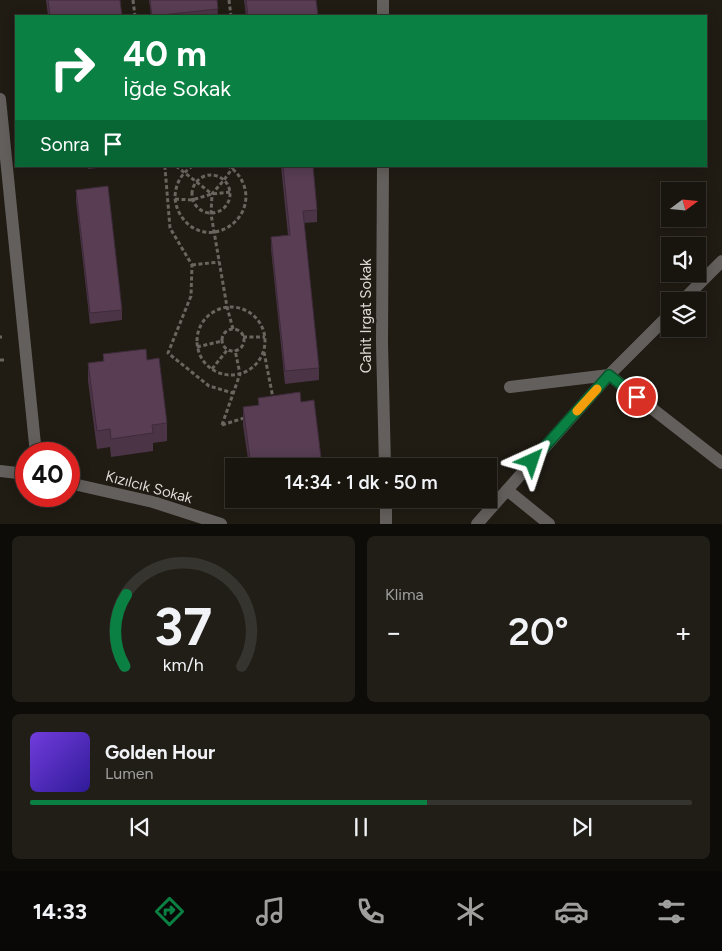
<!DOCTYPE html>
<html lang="tr">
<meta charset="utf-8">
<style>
body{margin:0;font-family:Figtree,sans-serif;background:#211e18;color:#f1f3f6;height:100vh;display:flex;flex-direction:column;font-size:19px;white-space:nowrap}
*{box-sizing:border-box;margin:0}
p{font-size:16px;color:#9f9f9e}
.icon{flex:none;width:28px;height:28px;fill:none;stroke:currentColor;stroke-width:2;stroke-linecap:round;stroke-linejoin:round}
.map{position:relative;height:524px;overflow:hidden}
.details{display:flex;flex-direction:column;gap:12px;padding:12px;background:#0d0c08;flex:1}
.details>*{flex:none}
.top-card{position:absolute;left:15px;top:15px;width:692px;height:152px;border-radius:0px;box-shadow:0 2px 12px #0003,0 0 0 1px #36342f;background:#0b8043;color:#fff;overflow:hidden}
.needle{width:32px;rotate:74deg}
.buttons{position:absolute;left:661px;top:182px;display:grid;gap:10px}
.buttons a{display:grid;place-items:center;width:45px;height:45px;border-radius:0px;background:#18150f;box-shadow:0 2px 12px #0003,0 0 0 1px #36342f;font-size:25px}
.speed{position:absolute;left:15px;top:442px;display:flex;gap:10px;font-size:25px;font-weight:700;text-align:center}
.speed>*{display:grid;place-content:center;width:65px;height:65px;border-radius:50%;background:#18150f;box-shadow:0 2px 12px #0003,0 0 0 1px #36342f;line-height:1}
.speed .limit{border:8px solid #d22;background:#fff;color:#111}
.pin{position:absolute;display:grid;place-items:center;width:42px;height:42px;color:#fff;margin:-21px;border:2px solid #fff;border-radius:50%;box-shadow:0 1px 5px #0007}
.me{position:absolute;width:55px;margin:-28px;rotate:42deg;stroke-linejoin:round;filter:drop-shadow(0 0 4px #0008)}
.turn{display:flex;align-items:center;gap:18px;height:105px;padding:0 25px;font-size:22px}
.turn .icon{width:65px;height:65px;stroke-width:2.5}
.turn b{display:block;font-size:35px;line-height:42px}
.then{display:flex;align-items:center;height:48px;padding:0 25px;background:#0003;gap:10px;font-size:19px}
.big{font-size:38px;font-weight:600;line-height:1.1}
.details .widget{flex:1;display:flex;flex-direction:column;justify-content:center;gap:8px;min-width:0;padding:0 18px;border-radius:8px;background:#211e18}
.details .dial{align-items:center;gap:0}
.dial svg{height:130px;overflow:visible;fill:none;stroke:#36342f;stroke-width:7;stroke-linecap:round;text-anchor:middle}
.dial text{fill:#f1f3f6;stroke:none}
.song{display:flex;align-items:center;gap:15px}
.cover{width:60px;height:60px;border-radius:8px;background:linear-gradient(135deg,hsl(260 70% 55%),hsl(250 70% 35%))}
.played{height:5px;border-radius:2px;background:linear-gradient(90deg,#0b8043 60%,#36342f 60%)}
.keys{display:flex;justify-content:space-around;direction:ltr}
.heat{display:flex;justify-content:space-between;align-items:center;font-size:28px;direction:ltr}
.details .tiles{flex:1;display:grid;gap:12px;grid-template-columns:1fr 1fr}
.widget:last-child{grid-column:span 2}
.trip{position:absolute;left:225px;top:458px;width:272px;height:50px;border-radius:0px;background:#18150f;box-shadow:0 2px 12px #0003,0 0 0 1px #36342f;font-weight:600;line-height:50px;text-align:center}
.dock{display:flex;height:80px;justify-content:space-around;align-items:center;background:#0a0806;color:#9f9f9e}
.dock .icon{width:35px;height:35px}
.dock .active{color:#0b8043}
.dock b{font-size:22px;color:#f1f3f6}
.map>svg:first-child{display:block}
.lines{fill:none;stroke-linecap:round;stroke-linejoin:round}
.path{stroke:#69655f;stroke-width:3;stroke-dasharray:4 2.5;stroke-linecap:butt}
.minor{stroke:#635f5c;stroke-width:12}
.tertiary{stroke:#635f5c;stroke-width:12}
.wall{fill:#4c3447}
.building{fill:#583d53;stroke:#3e2b3a}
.route-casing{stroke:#07532c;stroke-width:12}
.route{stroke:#0b8043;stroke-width:9}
.slow{stroke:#f59e0b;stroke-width:9}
.labels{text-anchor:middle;stroke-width:5;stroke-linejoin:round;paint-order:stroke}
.street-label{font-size:15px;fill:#dddad5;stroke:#201c14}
</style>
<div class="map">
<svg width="722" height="524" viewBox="0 0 722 524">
<rect width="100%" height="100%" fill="#201c14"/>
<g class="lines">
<path class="path" d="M 133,0 L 135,16
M 229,0 L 231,16
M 166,166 L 165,168 L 170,228 L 192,265 L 191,296 L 168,353 L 209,386 L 233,393
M 176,166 L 212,194
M 193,166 C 181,173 175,185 175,198 C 176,209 181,218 189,225 C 217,247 257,216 243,183 C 240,176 235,170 228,166
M192 194a19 19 0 1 1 38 0a19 19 0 1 1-38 0Z
M 175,199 L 192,200 L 212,194 L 230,192
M 192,265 L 219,262
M197 341a34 34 0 1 1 68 0a34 34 0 1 1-68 0Z
M 233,329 L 227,307 L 211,214 L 212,194 L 224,180 L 234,166
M222 340a11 11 0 1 1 22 0a11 11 0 1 1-22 0Z
M 0,337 L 2,337
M 243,337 L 265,337
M 197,347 L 222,341
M 264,352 L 273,398
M 0,360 L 5,360
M 212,369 L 228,349
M 222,425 L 247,417
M 222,425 L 240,374 L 235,350"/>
<path class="minor" d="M 383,16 L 383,0
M 0,99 L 36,454
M 383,166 L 382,343 L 385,466
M 510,387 L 609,375 L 722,463
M 0,471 L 26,474
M 69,483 L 153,502 L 221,524
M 507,490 L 549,524
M 386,499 L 386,524"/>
<path class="tertiary" d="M 682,301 L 722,261
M 477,524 L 609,375 L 670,314"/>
</g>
<path class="wall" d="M 46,0 L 120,0 L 122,16 L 48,16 Z
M 149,0 L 217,0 L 218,16 L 151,16 Z
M 244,0 L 316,0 L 318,16 L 246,16 Z
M 88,166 L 116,166 L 88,169 Z
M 281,166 L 313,166 L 317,210 L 317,222 L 304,223 L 319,368 L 319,380 L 285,384 L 271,249 L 271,237 L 288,235 Z
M 76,190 L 122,310 L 122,320 L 90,324 L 76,201 Z
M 103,354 L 147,360 L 167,423 L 167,441 L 153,443 L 153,451 L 111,457 L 110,447 L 97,449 L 88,381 L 88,363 L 103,361 Z
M 258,398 L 301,402 L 322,466 L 249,466 L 243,425 L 243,407 L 258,406 Z"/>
<path class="building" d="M 48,0 L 120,0 L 122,16 L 50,16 Z
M 150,0 L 217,0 L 218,9 L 152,16 Z
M 246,0 L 316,0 L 318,16 L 248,16 Z
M 283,166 L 313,166 L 317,210 L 303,211 L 319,368 L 285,371 L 271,237 L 290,235 Z
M 108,186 L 122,310 L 90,313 L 76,190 Z
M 146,349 L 147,360 L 159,358 L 167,423 L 152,425 L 153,433 L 111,439 L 110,429 L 97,431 L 88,363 L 104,361 L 103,354 Z
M 300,392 L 301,402 L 314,400 L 322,466 L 251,466 L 243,407 L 259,405 L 258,398 Z"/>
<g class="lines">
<g class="route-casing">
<path id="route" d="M 532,461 L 609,375 L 637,397"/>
</g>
<use href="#route" class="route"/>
<path class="slow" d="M 577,411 L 597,389"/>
</g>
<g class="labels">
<g class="street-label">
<text transform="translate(366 316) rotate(-90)" y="5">Cahit Irgat Sokak</text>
<text transform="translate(149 487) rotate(15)" y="5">Kızılcık Sokak</text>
</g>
</g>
</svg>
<div class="buttons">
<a><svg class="needle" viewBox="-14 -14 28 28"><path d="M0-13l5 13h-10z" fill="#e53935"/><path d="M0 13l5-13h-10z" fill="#9f9f9e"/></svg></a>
<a><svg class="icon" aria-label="sound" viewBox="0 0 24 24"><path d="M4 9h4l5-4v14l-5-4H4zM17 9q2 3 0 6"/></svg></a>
<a><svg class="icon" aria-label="layers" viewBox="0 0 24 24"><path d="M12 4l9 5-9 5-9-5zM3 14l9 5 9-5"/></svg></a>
</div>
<div class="speed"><div class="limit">40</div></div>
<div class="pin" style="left:637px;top:397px;background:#d93025"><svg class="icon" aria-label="arrive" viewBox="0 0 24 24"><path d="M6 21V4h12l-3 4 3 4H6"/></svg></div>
<svg class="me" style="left:532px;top:461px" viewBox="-20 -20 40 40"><path d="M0-17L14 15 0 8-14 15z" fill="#0b8043" stroke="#fff" stroke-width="4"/></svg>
<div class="trip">14:34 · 1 dk · 50 m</div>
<div class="top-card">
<div class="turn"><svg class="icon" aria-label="right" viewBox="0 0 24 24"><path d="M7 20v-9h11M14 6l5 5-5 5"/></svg><div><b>40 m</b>İğde Sokak</div></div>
<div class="then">Sonra<svg class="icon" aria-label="arrive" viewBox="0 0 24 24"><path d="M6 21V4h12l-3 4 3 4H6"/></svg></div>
</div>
</div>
<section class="details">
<div class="tiles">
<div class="widget dial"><svg viewBox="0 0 100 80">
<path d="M14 69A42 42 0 1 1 86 69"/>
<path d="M14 69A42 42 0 0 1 15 25" stroke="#0b8043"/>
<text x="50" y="56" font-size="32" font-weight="700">37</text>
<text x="50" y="72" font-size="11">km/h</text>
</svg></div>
<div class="widget"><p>Klima</p>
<div class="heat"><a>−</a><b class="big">20°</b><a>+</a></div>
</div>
<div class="widget">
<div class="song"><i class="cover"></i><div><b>Golden Hour</b><p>Lumen</p></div></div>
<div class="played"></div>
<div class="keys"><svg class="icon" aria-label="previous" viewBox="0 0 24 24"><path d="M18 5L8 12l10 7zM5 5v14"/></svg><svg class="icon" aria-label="pause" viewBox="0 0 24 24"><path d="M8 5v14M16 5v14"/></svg><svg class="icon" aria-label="next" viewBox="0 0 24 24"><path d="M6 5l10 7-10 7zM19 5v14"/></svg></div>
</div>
</div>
</section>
<nav class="dock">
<b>14:33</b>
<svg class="icon active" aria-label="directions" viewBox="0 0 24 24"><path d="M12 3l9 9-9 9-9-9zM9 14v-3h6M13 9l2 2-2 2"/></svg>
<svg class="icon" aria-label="music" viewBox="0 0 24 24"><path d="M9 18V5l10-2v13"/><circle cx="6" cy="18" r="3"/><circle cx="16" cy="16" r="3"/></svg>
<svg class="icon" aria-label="phone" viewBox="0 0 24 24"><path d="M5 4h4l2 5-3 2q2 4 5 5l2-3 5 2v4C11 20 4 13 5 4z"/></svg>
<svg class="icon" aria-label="climate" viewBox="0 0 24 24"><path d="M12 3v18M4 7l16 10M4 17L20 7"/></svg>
<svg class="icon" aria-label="car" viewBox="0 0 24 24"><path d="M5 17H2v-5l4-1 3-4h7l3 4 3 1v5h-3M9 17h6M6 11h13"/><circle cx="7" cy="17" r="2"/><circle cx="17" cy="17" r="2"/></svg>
<svg class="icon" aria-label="filters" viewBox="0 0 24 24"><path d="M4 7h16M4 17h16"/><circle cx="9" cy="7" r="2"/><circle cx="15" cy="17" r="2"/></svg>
</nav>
